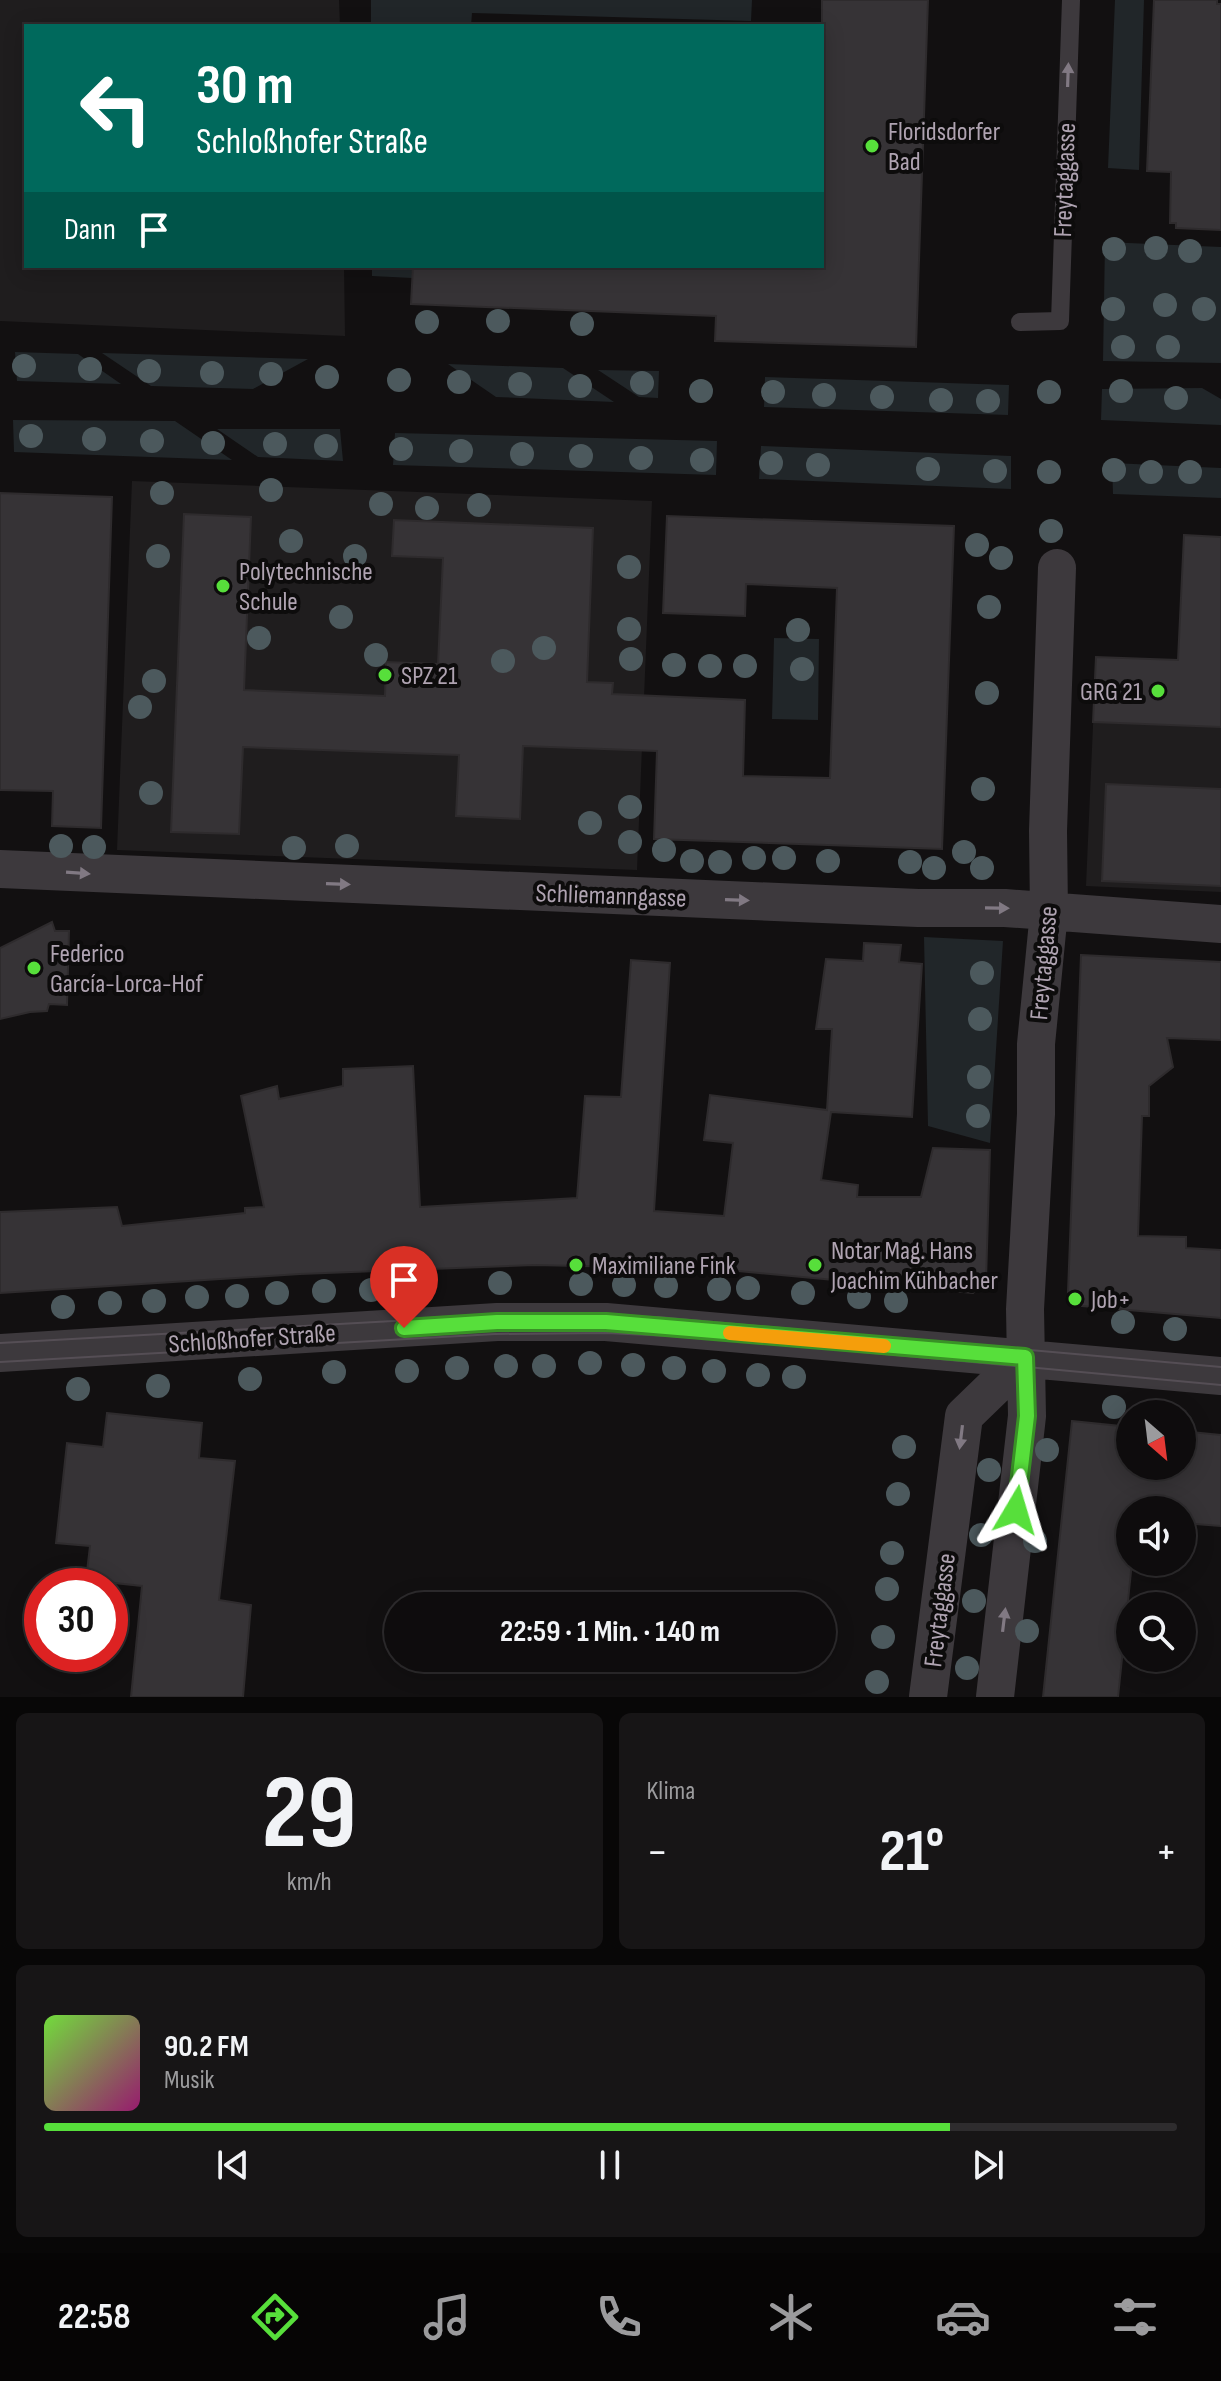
<!DOCTYPE html>
<html lang="de">
<meta charset="utf-8">
<style>
body{margin:0;font-family:"Sofia Sans Condensed",sans-serif;background:#171516;color:#f1f3f6;height:100vh;display:flex;flex-direction:column;font-size:30px;white-space:nowrap}
*{box-sizing:border-box;margin:0}
p{font-size:26px;color:#9b9b9d}
.icon{flex:none;width:44px;height:44px;fill:none;stroke:currentColor;stroke-width:2;stroke-linecap:round;stroke-linejoin:round}
.map{position:relative;height:1697px;overflow:hidden}
.details{display:flex;flex-direction:column;gap:16px;padding:16px;background:#080707;flex:1}
.details>*{flex:none}
.top-card{position:absolute;left:24px;top:24px;width:800px;height:244px;border-radius:0px;box-shadow:0 4px 20px #0003,0 0 0 2px #2e2c2e;background:#00695c;color:#fff;overflow:hidden}
.needle{width:52px;rotate:152deg}
.controls{position:absolute;left:1116px;top:1400px;display:grid;gap:16px}
.controls a{display:grid;place-items:center;width:80px;height:80px;border-radius:50%;background:#0e0c0d;box-shadow:0 4px 20px #0003,0 0 0 2px #2e2c2e;font-size:40px}
.speed{position:absolute;left:24px;top:1568px;display:flex;gap:16px;font-size:40px;font-weight:700;text-align:center}
.speed>*{display:grid;place-content:center;width:104px;height:104px;border-radius:50%;background:#0e0c0d;box-shadow:0 4px 20px #0003,0 0 0 2px #2e2c2e;line-height:1}
.speed .limit{border:12px solid #d22;background:#fff;color:#111}
.pin{position:absolute;display:grid;place-items:center;width:68px;height:68px;color:#fff;margin:-82px -34px;border-radius:50% 50% 50% 0;rotate:-45deg;box-shadow:0 0 8px #0007}
.pin .icon{rotate:45deg}
.me{position:absolute;width:88px;margin:-44px;rotate:7deg;stroke-linejoin:round;filter:drop-shadow(0 0 6px #0008)}
.turn{display:flex;align-items:center;gap:28px;height:168px;padding:0 40px;font-size:36px}
.turn .icon{width:104px;height:104px;stroke-width:2.5}
.turn b{display:block;font-size:56px;line-height:68px}
.then{display:flex;align-items:center;height:76px;padding:0 40px;background:#0003;gap:16px;font-size:30px}
.big{font-size:60px;font-weight:700;line-height:1.1}
.details .card{flex:1;display:flex;flex-direction:column;justify-content:center;gap:12px;min-width:0;padding:0 28px;border-radius:12px;background:#171516}
.details .dial{align-items:center;gap:0}
.dial b{font-size:104px;line-height:1}
.song{display:flex;align-items:center;gap:24px}
.cover{width:96px;height:96px;border-radius:12px;background:linear-gradient(135deg,hsl(100 70% 55%),hsl(320 70% 35%))}
.played{height:8px;border-radius:4px;background:linear-gradient(90deg,#57df3b 80%,#2e2c2e 80%)}
.keys{display:flex;justify-content:space-around;direction:ltr}
.heat{display:flex;justify-content:space-between;align-items:center;font-size:44px;direction:ltr}
.details .tiles{flex:1;display:grid;gap:16px;grid-template-columns:1fr 1fr}
.card:last-child{grid-column:span 2}
.trip{position:absolute;left:384px;top:1592px;width:452px;height:80px;border-radius:40px;background:#0e0c0d;box-shadow:0 4px 20px #0003,0 0 0 2px #2e2c2e;font-weight:700;line-height:80px;text-align:center}
.dock{display:flex;height:128px;justify-content:space-around;align-items:center;background:#060505;color:#9b9b9d}
.dock .icon{width:56px;height:56px}
.dock .active{color:#57df3b}
.dock b{font-size:36px;color:#f1f3f6}
.map>svg:first-child{display:block}
.built{fill:#1f1d1e}
.green{fill:#212629}
.building{fill:#363336;stroke:#2e2b2d;stroke-width:2}
.lines{fill:none;stroke-linecap:round;stroke-linejoin:round}
.service{stroke:#3d393d;stroke-width:18}
.minor{stroke:#3d393d;stroke-width:38}
.tram{stroke:#554e55;stroke-width:2}
.tree{fill:#4c595d}
.oneway{fill:#817983}
.route-casing{stroke:#399126;stroke-width:20}
.route{stroke:#57df3b;stroke-width:14}
.slow{stroke:#f59e0b;stroke-width:14}
.poi-dot{fill:#57df3b;stroke:#0d0c0c;stroke-width:3}
.labels{text-anchor:middle;stroke-width:8;stroke-linejoin:round;paint-order:stroke}
.poi-label{font-size:26px;fill:#afa3b1;stroke:#0d0c0c;text-anchor:start}
.street-label{font-size:26px;fill:#afa3b1;stroke:#0d0c0c}
</style>
<div class="map">
<svg width="1221" height="1697" viewBox="0 0 1221 1697">
<rect width="100%" height="100%" fill="#121011"/>
<path class="built" d="M 0,0 L 339,0 L 340,26 L 26,26 L 26,266 L 344,266 L 345,336 L 0,321 Z
M 132,481 L 652,501 L 637,870 L 117,850 Z
M 1184,535 L 1221,537 L 1221,892 L 1086,886 L 1096,657 L 1178,660 Z"/>
<path class="green" d="M 371,0 L 752,0 L 751,21 L 472,13 L 471,26 L 371,26 Z
M 1115,0 L 1144,0 L 1139,170 L 1108,168 Z
M 1105,242 L 1221,247 L 1221,363 L 1103,361 Z
M 372,266 L 412,266 L 412,278 L 372,276 Z
M 15,352 L 78,354 L 121,384 L 17,381 Z
M 102,353 L 308,359 L 253,389 L 151,386 Z
M 448,364 L 563,368 L 614,402 L 496,397 Z
M 598,370 L 659,371 L 658,398 L 639,397 Z
M 765,377 L 1009,385 L 1008,415 L 764,407 Z
M 1202,388 L 1221,399 L 1221,425 L 1101,420 L 1102,389 Z
M 13,420 L 175,421 L 232,460 L 14,452 Z
M 217,429 L 340,429 L 343,461 L 258,457 Z
M 395,433 L 717,441 L 716,475 L 393,465 Z
M 761,446 L 1011,456 L 1011,489 L 759,479 Z
M 1112,463 L 1221,468 L 1221,498 L 1113,494 Z
M 774,638 L 819,639 L 818,720 L 772,719 Z
M 924,937 L 1003,941 L 990,1143 L 928,1126 Z"/>
<path class="building" d="M 822,0 L 928,0 L 916,347 L 715,341 L 716,316 L 411,304 L 413,266 L 822,266 Z
M 1154,0 L 1217,0 L 1217,4 L 1221,4 L 1221,230 L 1176,228 L 1176,223 L 1170,223 L 1171,172 L 1147,171 Z
M 0,493 L 112,497 L 101,828 L 52,826 L 53,791 L 0,790 Z
M 184,514 L 251,517 L 244,690 L 385,696 L 386,662 L 438,664 L 443,558 L 392,556 L 394,520 L 593,528 L 587,682 L 613,683 L 612,694 L 745,700 L 743,776 L 830,778 L 837,588 L 746,584 L 745,616 L 663,613 L 667,516 L 954,526 L 942,849 L 654,839 L 657,751 L 523,746 L 520,819 L 456,816 L 459,755 L 243,747 L 239,834 L 171,832 Z
M 1184,535 L 1221,537 L 1221,727 L 1093,722 L 1096,657 L 1178,660 Z
M 1106,784 L 1221,789 L 1221,886 L 1102,881 Z
M 52,922 L 55,931 L 69,931 L 67,1005 L 49,1004 L 47,1011 L 30,1012 L 0,1019 L 0,948 Z
M 864,943 L 901,945 L 899,962 L 922,964 L 912,1117 L 831,1112 L 821,1180 L 858,1185 L 857,1197 L 921,1197 L 933,1148 L 990,1150 L 986,1281 L 973,1293 L 717,1269 L 534,1265 L 300,1274 L 0,1293 L 0,1212 L 117,1207 L 122,1226 L 245,1213 L 245,1208 L 264,1207 L 241,1096 L 277,1086 L 279,1099 L 343,1086 L 343,1069 L 413,1066 L 420,1207 L 577,1198 L 585,1096 L 621,1097 L 631,960 L 670,963 L 654,1211 L 724,1216 L 733,1143 L 704,1140 L 710,1095 L 827,1110 L 832,1029 L 816,1029 L 826,959 L 863,961 Z
M 1081,955 L 1221,962 L 1221,1040 L 1167,1038 L 1173,1067 L 1149,1086 L 1149,1116 L 1142,1116 L 1138,1236 L 1186,1237 L 1186,1248 L 1221,1250 L 1221,1318 L 1082,1306 L 1068,1292 Z
M 107,1413 L 202,1423 L 199,1458 L 235,1461 L 219,1600 L 251,1605 L 243,1697 L 131,1697 L 142,1586 L 86,1580 L 90,1546 L 56,1543 L 67,1443 L 103,1447 Z
M 1072,1421 L 1130,1427 L 1130,1466 L 1182,1466 L 1182,1431 L 1221,1435 L 1221,1526 L 1182,1523 L 1182,1510 L 1130,1510 L 1130,1562 L 1132,1562 L 1118,1697 L 1043,1697 Z"/>
<g class="lines">
<path class="service" d="M 1020,322 L 1060,321 L 1071,0"/>
<path class="minor" d="M 0,869 L 918,908 L 1005,908 L 1221,924
M 0,1353 L 497,1322 L 606,1322 L 1221,1376
M 928,1697 L 964,1416 L 1025,1357
M 995,1697 L 1027,1416 L 1025,1309 L 1036,1114 L 1036,1044 L 1049,912 L 1048,831 L 1057,568"/>
<path class="tram" d="M 0,1343 L 501,1315 L 658,1317 L 1221,1367
M 0,1362 L 495,1334 L 607,1333 L 711,1338 L 1221,1385"/>
</g>
<g class="tree">
<circle cx="1156" cy="248" r="12"/>
<circle cx="1114" cy="249" r="12"/>
<circle cx="1190" cy="251" r="12"/>
<circle cx="1165" cy="305" r="12"/>
<circle cx="1113" cy="309" r="12"/>
<circle cx="1204" cy="309" r="12"/>
<circle cx="498" cy="321" r="12"/>
<circle cx="427" cy="322" r="12"/>
<circle cx="582" cy="324" r="12"/>
<circle cx="1123" cy="347" r="12"/>
<circle cx="1168" cy="347" r="12"/>
<circle cx="24" cy="366" r="12"/>
<circle cx="90" cy="369" r="12"/>
<circle cx="149" cy="371" r="12"/>
<circle cx="212" cy="373" r="12"/>
<circle cx="271" cy="374" r="12"/>
<circle cx="327" cy="377" r="12"/>
<circle cx="399" cy="380" r="12"/>
<circle cx="459" cy="382" r="12"/>
<circle cx="642" cy="383" r="12"/>
<circle cx="520" cy="384" r="12"/>
<circle cx="580" cy="386" r="12"/>
<circle cx="701" cy="391" r="12"/>
<circle cx="1121" cy="391" r="12"/>
<circle cx="773" cy="392" r="12"/>
<circle cx="1049" cy="392" r="12"/>
<circle cx="824" cy="395" r="12"/>
<circle cx="882" cy="397" r="12"/>
<circle cx="1176" cy="398" r="12"/>
<circle cx="941" cy="400" r="12"/>
<circle cx="988" cy="401" r="12"/>
<circle cx="31" cy="436" r="12"/>
<circle cx="94" cy="439" r="12"/>
<circle cx="152" cy="441" r="12"/>
<circle cx="213" cy="443" r="12"/>
<circle cx="275" cy="444" r="12"/>
<circle cx="326" cy="446" r="12"/>
<circle cx="401" cy="449" r="12"/>
<circle cx="461" cy="451" r="12"/>
<circle cx="522" cy="454" r="12"/>
<circle cx="581" cy="456" r="12"/>
<circle cx="641" cy="458" r="12"/>
<circle cx="702" cy="460" r="12"/>
<circle cx="771" cy="463" r="12"/>
<circle cx="818" cy="465" r="12"/>
<circle cx="928" cy="469" r="12"/>
<circle cx="1114" cy="470" r="12"/>
<circle cx="995" cy="471" r="12"/>
<circle cx="1049" cy="472" r="12"/>
<circle cx="1151" cy="472" r="12"/>
<circle cx="1190" cy="472" r="12"/>
<circle cx="271" cy="490" r="12"/>
<circle cx="162" cy="493" r="12"/>
<circle cx="381" cy="504" r="12"/>
<circle cx="479" cy="505" r="12"/>
<circle cx="427" cy="508" r="12"/>
<circle cx="1051" cy="531" r="12"/>
<circle cx="291" cy="541" r="12"/>
<circle cx="977" cy="545" r="12"/>
<circle cx="158" cy="556" r="12"/>
<circle cx="355" cy="556" r="12"/>
<circle cx="1001" cy="558" r="12"/>
<circle cx="629" cy="567" r="12"/>
<circle cx="989" cy="607" r="12"/>
<circle cx="341" cy="617" r="12"/>
<circle cx="629" cy="629" r="12"/>
<circle cx="798" cy="630" r="12"/>
<circle cx="259" cy="638" r="12"/>
<circle cx="544" cy="648" r="12"/>
<circle cx="376" cy="655" r="12"/>
<circle cx="631" cy="659" r="12"/>
<circle cx="503" cy="661" r="12"/>
<circle cx="674" cy="665" r="12"/>
<circle cx="710" cy="666" r="12"/>
<circle cx="745" cy="666" r="12"/>
<circle cx="802" cy="669" r="12"/>
<circle cx="154" cy="681" r="12"/>
<circle cx="987" cy="693" r="12"/>
<circle cx="140" cy="707" r="12"/>
<circle cx="983" cy="789" r="12"/>
<circle cx="151" cy="793" r="12"/>
<circle cx="630" cy="807" r="12"/>
<circle cx="590" cy="823" r="12"/>
<circle cx="630" cy="842" r="12"/>
<circle cx="61" cy="846" r="12"/>
<circle cx="347" cy="846" r="12"/>
<circle cx="94" cy="847" r="12"/>
<circle cx="294" cy="848" r="12"/>
<circle cx="664" cy="850" r="12"/>
<circle cx="964" cy="852" r="12"/>
<circle cx="754" cy="858" r="12"/>
<circle cx="784" cy="858" r="12"/>
<circle cx="692" cy="861" r="12"/>
<circle cx="828" cy="861" r="12"/>
<circle cx="720" cy="862" r="12"/>
<circle cx="910" cy="862" r="12"/>
<circle cx="934" cy="868" r="12"/>
<circle cx="982" cy="868" r="12"/>
<circle cx="982" cy="973" r="12"/>
<circle cx="980" cy="1019" r="12"/>
<circle cx="979" cy="1077" r="12"/>
<circle cx="978" cy="1116" r="12"/>
<circle cx="500" cy="1283" r="12"/>
<circle cx="581" cy="1284" r="12"/>
<circle cx="624" cy="1285" r="12"/>
<circle cx="666" cy="1286" r="12"/>
<circle cx="408" cy="1287" r="12"/>
<circle cx="748" cy="1288" r="12"/>
<circle cx="719" cy="1289" r="12"/>
<circle cx="371" cy="1290" r="12"/>
<circle cx="324" cy="1291" r="12"/>
<circle cx="277" cy="1293" r="12"/>
<circle cx="803" cy="1293" r="12"/>
<circle cx="237" cy="1296" r="12"/>
<circle cx="197" cy="1297" r="12"/>
<circle cx="859" cy="1297" r="12"/>
<circle cx="154" cy="1301" r="12"/>
<circle cx="896" cy="1301" r="12"/>
<circle cx="110" cy="1303" r="12"/>
<circle cx="63" cy="1307" r="12"/>
<circle cx="1123" cy="1322" r="12"/>
<circle cx="1175" cy="1329" r="12"/>
<circle cx="590" cy="1363" r="12"/>
<circle cx="633" cy="1365" r="12"/>
<circle cx="506" cy="1366" r="12"/>
<circle cx="544" cy="1366" r="12"/>
<circle cx="457" cy="1368" r="12"/>
<circle cx="674" cy="1368" r="12"/>
<circle cx="407" cy="1371" r="12"/>
<circle cx="714" cy="1371" r="12"/>
<circle cx="334" cy="1372" r="12"/>
<circle cx="758" cy="1375" r="12"/>
<circle cx="794" cy="1377" r="12"/>
<circle cx="250" cy="1379" r="12"/>
<circle cx="158" cy="1386" r="12"/>
<circle cx="78" cy="1389" r="12"/>
<circle cx="1114" cy="1407" r="12"/>
<circle cx="904" cy="1447" r="12"/>
<circle cx="1047" cy="1450" r="12"/>
<circle cx="989" cy="1470" r="12"/>
<circle cx="898" cy="1494" r="12"/>
<circle cx="981" cy="1535" r="12"/>
<circle cx="1035" cy="1541" r="12"/>
<circle cx="892" cy="1553" r="12"/>
<circle cx="887" cy="1589" r="12"/>
<circle cx="974" cy="1601" r="12"/>
<circle cx="1027" cy="1631" r="12"/>
<circle cx="883" cy="1637" r="12"/>
<circle cx="967" cy="1668" r="12"/>
<circle cx="877" cy="1682" r="12"/>
</g>
<defs><path id="oneway-solid" d="M-6-.8H1V-3.2L6.5 0L1 3.2V.8H-6Z" transform="scale(2)"/></defs>
<g class="oneway">
<use href="#oneway-solid" transform="translate(1068 75) rotate(-88)"/>
<use href="#oneway-solid" transform="translate(78 873) rotate(4)"/>
<use href="#oneway-solid" transform="translate(338 884) rotate(2)"/>
<use href="#oneway-solid" transform="translate(737 900) rotate(2)"/>
<use href="#oneway-solid" transform="translate(997 908) rotate(1)"/>
<use href="#oneway-solid" transform="translate(961 1437) rotate(97)"/>
<use href="#oneway-solid" transform="translate(1004 1620) rotate(-83)"/>
</g>
<g class="lines">
<g class="route-casing">
<path id="route" d="M 404,1328 L 497,1322 L 606,1322 L 1025,1357 L 1027,1416 L 1016,1510"/>
</g>
<use href="#route" class="route"/>
<path class="slow" d="M 730,1333 L 884,1346"/>
</g>
<g class="poi-dot">
<circle cx="872" cy="146" r="8"/>
<circle cx="223" cy="586" r="8"/>
<circle cx="385" cy="675" r="8"/>
<circle cx="1158" cy="691" r="8"/>
<circle cx="34" cy="968" r="8"/>
<circle cx="576" cy="1265" r="8"/>
<circle cx="815" cy="1265" r="8"/>
<circle cx="1075" cy="1299" r="8"/>
</g>
<g class="labels">
<g class="poi-label">
<text x="888" y="140">Floridsdorfer<tspan x="888" dy="30">Bad</tspan></text>
<text x="239" y="580">Polytechnische<tspan x="239" dy="30">Schule</tspan></text>
<text x="401" y="684">SPZ 21</text>
<text x="1142" y="700" text-anchor="end">GRG 21</text>
<text x="50" y="962">Federico<tspan x="50" dy="30">García-Lorca-Hof</tspan></text>
<text x="831" y="1259">Notar Mag. Hans<tspan x="831" dy="30">Joachim Kühbacher</tspan></text>
<text x="592" y="1274">Maximiliane Fink</text>
<text x="1091" y="1308">Job+</text>
</g>
<g class="street-label">
<text transform="translate(1064 180) rotate(-88)" y="9">Freytaggasse</text>
<text transform="translate(611 895) rotate(2)" y="9">Schliemanngasse</text>
<text transform="translate(1043 963) rotate(-85)" y="9">Freytaggasse</text>
<text transform="translate(252 1338) rotate(-4)" y="9">Schloßhofer Straße</text>
<text transform="translate(939 1610) rotate(-83)" y="9">Freytaggasse</text>
</g>
</g>
</svg>
<div class="controls">
<a><svg class="needle" viewBox="-14 -14 28 28"><path d="M0-13l5 13h-10z" fill="#e53935"/><path d="M0 13l5-13h-10z" fill="#9b9b9d"/></svg></a>
<a><svg class="icon" aria-label="sound" viewBox="0 0 24 24"><path d="M4 9h4l5-4v14l-5-4H4zM17 9q2 3 0 6"/></svg></a>
<a><svg class="icon" aria-label="search" viewBox="0 0 24 24"><circle cx="10" cy="10" r="6"/><path d="M15 15l6 6"/></svg></a>
</div>
<div class="speed"><div class="limit">30</div></div>
<div class="pin" style="left:404px;top:1328px;background:#d93025"><svg class="icon" aria-label="arrive" viewBox="0 0 24 24"><path d="M6 21V4h12l-3 4 3 4H6"/></svg></div>
<svg class="me" style="left:1016px;top:1510px" viewBox="-20 -20 40 40"><path d="M0-17L14 15 0 8-14 15z" fill="#57df3b" stroke="#fff" stroke-width="4"/></svg>
<div class="trip">22:59 · 1 Min. · 140 m</div>
<div class="top-card">
<div class="turn"><svg class="icon" aria-label="left" viewBox="0 0 24 24"><path d="M17 20v-9H6M10 6l-5 5 5 5"/></svg><div><b>30 m</b>Schloßhofer Straße</div></div>
<div class="then">Dann<svg class="icon" aria-label="arrive" viewBox="0 0 24 24"><path d="M6 21V4h12l-3 4 3 4H6"/></svg></div>
</div>
</div>
<section class="details">
<div class="tiles">
<div class="card dial"><b>29</b><p>km/h</p></div>
<div class="card"><p>Klima</p>
<div class="heat"><a>−</a><b class="big">21°</b><a>+</a></div>
</div>
<div class="card">
<div class="song"><i class="cover"></i><div><b>90.2 FM</b><p>Musik</p></div></div>
<div class="played"></div>
<div class="keys"><svg class="icon" aria-label="previous" viewBox="0 0 24 24"><path d="M18 5L8 12l10 7zM5 5v14"/></svg><svg class="icon" aria-label="pause" viewBox="0 0 24 24"><path d="M8 5v14M16 5v14"/></svg><svg class="icon" aria-label="next" viewBox="0 0 24 24"><path d="M6 5l10 7-10 7zM19 5v14"/></svg></div>
</div>
</div>
</section>
<nav class="dock">
<b>22:58</b>
<svg class="icon active" aria-label="directions" viewBox="0 0 24 24"><path d="M12 3l9 9-9 9-9-9zM9 14v-3h6M13 9l2 2-2 2"/></svg>
<svg class="icon" aria-label="music" viewBox="0 0 24 24"><path d="M9 18V5l10-2v13"/><circle cx="6" cy="18" r="3"/><circle cx="16" cy="16" r="3"/></svg>
<svg class="icon" aria-label="phone" viewBox="0 0 24 24"><path d="M5 4h4l2 5-3 2q2 4 5 5l2-3 5 2v4C11 20 4 13 5 4z"/></svg>
<svg class="icon" aria-label="climate" viewBox="0 0 24 24"><path d="M12 3v18M4 7l16 10M4 17L20 7"/></svg>
<svg class="icon" aria-label="car" viewBox="0 0 24 24"><path d="M5 17H2v-5l4-1 3-4h7l3 4 3 1v5h-3M9 17h6M6 11h13"/><circle cx="7" cy="17" r="2"/><circle cx="17" cy="17" r="2"/></svg>
<svg class="icon" aria-label="filters" viewBox="0 0 24 24"><path d="M4 7h16M4 17h16"/><circle cx="9" cy="7" r="2"/><circle cx="15" cy="17" r="2"/></svg>
</nav>
